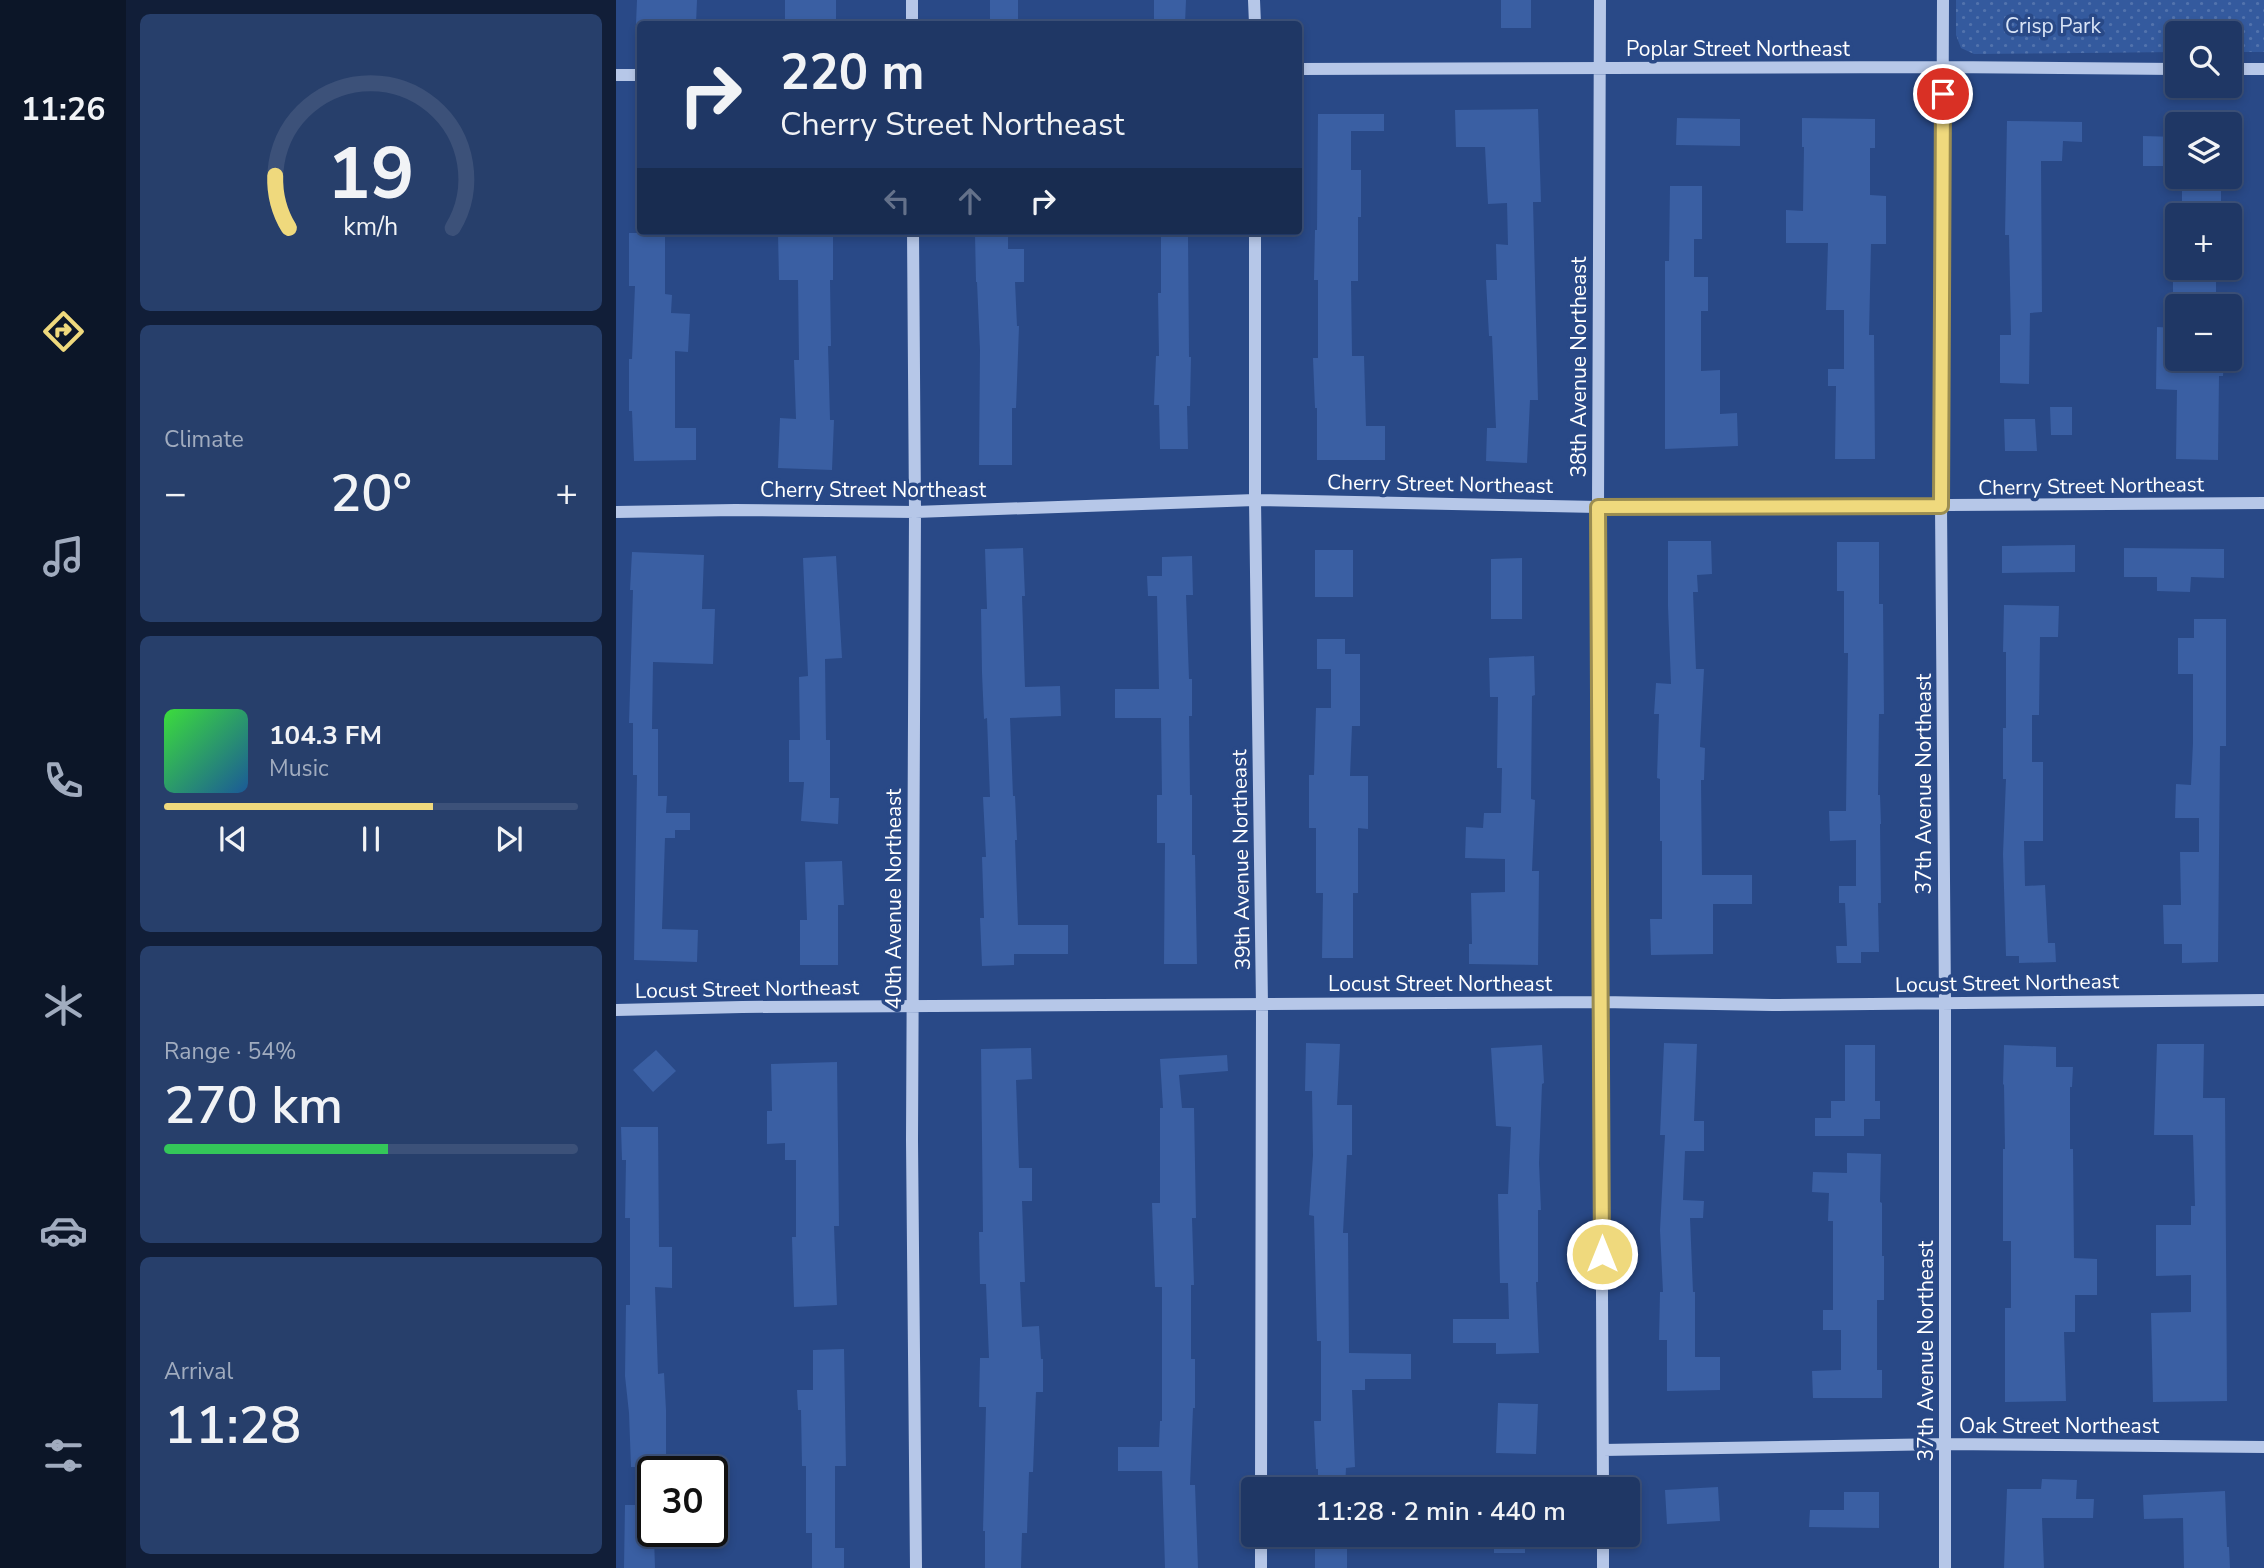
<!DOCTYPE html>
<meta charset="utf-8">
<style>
body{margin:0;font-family:"Nunito Sans",sans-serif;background:#273f6b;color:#f1f3f6;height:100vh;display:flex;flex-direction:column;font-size:26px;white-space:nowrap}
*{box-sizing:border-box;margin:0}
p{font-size:23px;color:#a1acbf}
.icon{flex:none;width:38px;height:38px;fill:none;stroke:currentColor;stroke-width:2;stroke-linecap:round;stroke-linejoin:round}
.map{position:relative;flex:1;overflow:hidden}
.panel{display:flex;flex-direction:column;gap:14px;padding:14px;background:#111e38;width:490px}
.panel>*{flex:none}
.hud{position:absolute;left:21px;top:21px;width:665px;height:214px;border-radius:7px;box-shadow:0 4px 10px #0003,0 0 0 2px #3c5179;background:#1f3765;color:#f1f3f6;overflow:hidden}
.buttons{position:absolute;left:1549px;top:21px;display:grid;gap:14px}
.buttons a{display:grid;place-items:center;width:77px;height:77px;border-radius:7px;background:#1f3765;box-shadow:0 4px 10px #0003,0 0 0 2px #3c5179;font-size:35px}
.speed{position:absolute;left:21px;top:1456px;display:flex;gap:14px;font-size:35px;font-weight:700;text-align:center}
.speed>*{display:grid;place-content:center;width:91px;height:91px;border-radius:50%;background:#1f3765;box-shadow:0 4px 10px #0003,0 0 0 2px #3c5179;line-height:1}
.speed .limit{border:4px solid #111;border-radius:10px;background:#fff;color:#111}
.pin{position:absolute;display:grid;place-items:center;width:60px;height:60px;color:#fff;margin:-30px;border:4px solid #fff;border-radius:50%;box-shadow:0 2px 7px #0007}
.me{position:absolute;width:77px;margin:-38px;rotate:0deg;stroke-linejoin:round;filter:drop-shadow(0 0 5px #0008)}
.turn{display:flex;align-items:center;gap:24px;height:147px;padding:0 28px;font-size:32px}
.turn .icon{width:91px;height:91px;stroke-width:2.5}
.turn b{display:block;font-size:49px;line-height:60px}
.lanes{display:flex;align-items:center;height:66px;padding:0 28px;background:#0003;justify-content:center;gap:35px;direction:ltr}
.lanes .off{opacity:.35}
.big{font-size:52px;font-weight:600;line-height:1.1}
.panel .card{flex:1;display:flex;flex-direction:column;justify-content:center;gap:10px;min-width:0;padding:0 24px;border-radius:10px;background:#273f6b}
.panel .dial{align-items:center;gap:0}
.dial svg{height:182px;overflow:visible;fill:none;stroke:#3c5179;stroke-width:7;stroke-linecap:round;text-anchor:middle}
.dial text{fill:#f1f3f6;stroke:none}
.song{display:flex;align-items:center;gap:21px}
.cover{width:84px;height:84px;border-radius:10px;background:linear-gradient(135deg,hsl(120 70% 55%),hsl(210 70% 35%))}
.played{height:7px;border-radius:4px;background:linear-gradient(90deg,#efd97d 65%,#3c5179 65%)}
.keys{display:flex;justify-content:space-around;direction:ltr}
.heat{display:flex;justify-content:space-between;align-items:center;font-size:38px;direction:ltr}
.charge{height:10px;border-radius:5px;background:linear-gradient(90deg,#34c759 54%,#3c5179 0)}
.trip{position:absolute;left:625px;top:1477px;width:399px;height:70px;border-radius:7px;background:#1f3765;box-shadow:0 4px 10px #0003,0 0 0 2px #3c5179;font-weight:600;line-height:70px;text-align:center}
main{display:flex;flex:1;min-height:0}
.tabs{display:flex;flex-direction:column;width:126px;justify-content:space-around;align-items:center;background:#0c1628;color:#a1acbf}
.tabs .icon{width:49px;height:49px}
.tabs .current{color:#efd97d}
.tabs b{font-size:32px;color:#f1f3f6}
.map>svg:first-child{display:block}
.park{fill:url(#park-dots)}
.building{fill:#3a5fa3}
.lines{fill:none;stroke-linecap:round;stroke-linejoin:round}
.minor{stroke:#b6c7e8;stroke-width:12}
.route-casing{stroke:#9b8d51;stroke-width:18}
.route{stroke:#efd97d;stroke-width:12}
.labels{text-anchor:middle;stroke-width:7;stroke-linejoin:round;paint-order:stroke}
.park-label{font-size:21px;fill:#d9e4f6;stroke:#294987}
.street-label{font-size:21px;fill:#fff;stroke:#294987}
</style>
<main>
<nav class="tabs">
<b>11:26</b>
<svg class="icon current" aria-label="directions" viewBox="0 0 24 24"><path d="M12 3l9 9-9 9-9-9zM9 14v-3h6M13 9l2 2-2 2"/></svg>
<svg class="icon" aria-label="music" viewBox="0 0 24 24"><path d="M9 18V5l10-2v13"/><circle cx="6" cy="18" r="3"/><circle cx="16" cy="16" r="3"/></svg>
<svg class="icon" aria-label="phone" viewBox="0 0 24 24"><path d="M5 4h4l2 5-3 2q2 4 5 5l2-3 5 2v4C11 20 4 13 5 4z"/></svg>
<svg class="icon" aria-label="climate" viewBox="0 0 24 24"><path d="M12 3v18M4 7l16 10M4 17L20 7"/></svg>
<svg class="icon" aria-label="car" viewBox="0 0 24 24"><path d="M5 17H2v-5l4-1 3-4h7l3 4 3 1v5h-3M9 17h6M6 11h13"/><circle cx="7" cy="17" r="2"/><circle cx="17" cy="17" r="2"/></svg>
<svg class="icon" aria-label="filters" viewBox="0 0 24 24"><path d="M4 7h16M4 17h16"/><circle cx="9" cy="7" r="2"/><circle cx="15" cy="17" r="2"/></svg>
</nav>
<section class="panel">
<div class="card dial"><svg viewBox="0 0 100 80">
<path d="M14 69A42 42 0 1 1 86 69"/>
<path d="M14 69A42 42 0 0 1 8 46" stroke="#efd97d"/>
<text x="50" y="56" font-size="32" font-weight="700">19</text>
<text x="50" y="72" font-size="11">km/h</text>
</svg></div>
<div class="card"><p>Climate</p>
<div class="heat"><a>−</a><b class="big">20°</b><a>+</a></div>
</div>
<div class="card">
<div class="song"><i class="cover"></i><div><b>104.3 FM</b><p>Music</p></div></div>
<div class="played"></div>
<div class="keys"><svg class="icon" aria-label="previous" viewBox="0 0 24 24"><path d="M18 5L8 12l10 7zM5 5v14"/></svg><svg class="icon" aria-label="pause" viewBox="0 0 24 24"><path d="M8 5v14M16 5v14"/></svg><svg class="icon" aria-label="next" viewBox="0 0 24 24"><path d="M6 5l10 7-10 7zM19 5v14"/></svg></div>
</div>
<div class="card"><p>Range · 54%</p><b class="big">270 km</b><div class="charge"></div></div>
<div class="card"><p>Arrival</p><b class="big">11:28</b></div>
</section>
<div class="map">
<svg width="1648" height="1568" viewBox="0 0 1648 1568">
<defs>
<pattern id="park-dots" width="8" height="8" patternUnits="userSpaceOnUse" patternTransform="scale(1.75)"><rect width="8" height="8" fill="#345a9e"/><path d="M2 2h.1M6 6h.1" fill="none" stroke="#5273ad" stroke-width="1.8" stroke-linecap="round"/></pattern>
</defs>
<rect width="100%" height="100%" fill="#294987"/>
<path class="park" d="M 1340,0 L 1648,0 L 1648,52 L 1614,52 L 1614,33 L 1561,33 L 1561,52 L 1358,54 L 1345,48 L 1340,35 Z"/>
<path class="building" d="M 21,0 L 81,0 L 80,24 L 20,24 Z
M 169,0 L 220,0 L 220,24 L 169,24 Z
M 374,0 L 402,0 L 402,24 L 374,24 Z
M 538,0 L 570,0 L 569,24 L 538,24 Z
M 885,0 L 915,0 L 915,28 L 885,28 Z
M 922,109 L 925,202 L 917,202 L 922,400 L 914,400 L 911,463 L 870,461 L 871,428 L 880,428 L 876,336 L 873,336 L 870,280 L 881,280 L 880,244 L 892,245 L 891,203 L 872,204 L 869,147 L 840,147 L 839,110 Z
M 702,114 L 768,114 L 768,131 L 735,131 L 735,170 L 745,170 L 745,217 L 742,217 L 742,281 L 735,281 L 736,356 L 748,356 L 750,426 L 769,426 L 769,460 L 701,460 L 701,408 L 699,408 L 697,358 L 702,358 L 702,280 L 698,280 L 699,230 L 701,230 Z
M 1061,118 L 1124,119 L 1124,146 L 1060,145 Z
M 1186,118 L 1259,119 L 1259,148 L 1254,148 L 1254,195 L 1270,196 L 1270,244 L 1255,244 L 1253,335 L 1258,335 L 1259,459 L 1219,459 L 1220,386 L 1212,386 L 1212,369 L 1228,369 L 1228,310 L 1210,310 L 1212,243 L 1170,243 L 1170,210 L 1187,211 L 1188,147 L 1186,147 Z
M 1391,121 L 1466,122 L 1466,142 L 1447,141 L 1446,161 L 1425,161 L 1426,312 L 1414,313 L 1413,384 L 1384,383 L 1384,335 L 1395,335 L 1393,235 L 1389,235 Z
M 1527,136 L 1561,137 L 1561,166 L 1527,166 Z
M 1566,185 L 1605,185 L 1605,215 L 1566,215 Z
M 1054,186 L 1086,186 L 1086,239 L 1078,239 L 1078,277 L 1092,277 L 1092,311 L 1085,311 L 1085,371 L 1104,370 L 1104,414 L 1121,413 L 1122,446 L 1049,449 L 1049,261 L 1053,261 Z
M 13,233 L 49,233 L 49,294 L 56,295 L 55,313 L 74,314 L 72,352 L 59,351 L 59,428 L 80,428 L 80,460 L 18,461 L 16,411 L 13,411 L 13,359 L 16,359 L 19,286 L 13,286 Z
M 162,233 L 217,233 L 217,280 L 214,280 L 215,346 L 212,346 L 214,420 L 218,420 L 216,470 L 162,468 L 164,418 L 180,419 L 178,360 L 183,360 L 182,280 L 163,280 Z
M 392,233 L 392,249 L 408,249 L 408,282 L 399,282 L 401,326 L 403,326 L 400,408 L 396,408 L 396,465 L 363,465 L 364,350 L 361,282 L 360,282 L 359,234 Z
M 545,237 L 572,237 L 573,357 L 575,357 L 574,406 L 571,406 L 572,449 L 544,449 L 543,405 L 538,405 L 540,356 L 543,356 L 542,293 L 545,293 Z
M 1557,268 L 1600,268 L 1600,306 L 1557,306 Z
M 1541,327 L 1561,328 L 1561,359 L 1608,359 L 1607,376 L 1603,376 L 1602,460 L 1560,459 L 1561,390 L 1540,389 Z
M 1434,407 L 1456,407 L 1456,435 L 1435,435 Z
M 1388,419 L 1419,419 L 1421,451 L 1389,451 Z
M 1052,541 L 1095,541 L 1096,574 L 1081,575 L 1082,592 L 1077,592 L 1080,669 L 1088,669 L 1084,747 L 1089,748 L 1088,780 L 1085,780 L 1086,875 L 1136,875 L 1136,904 L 1097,904 L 1097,954 L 1035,955 L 1034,919 L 1046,919 L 1046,841 L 1044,841 L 1044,779 L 1041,778 L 1043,714 L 1038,714 L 1040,683 L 1055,684 L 1052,606 Z
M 1221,542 L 1263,542 L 1263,604 L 1267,604 L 1268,714 L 1263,714 L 1262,795 L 1264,795 L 1265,824 L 1264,824 L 1265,903 L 1262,903 L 1263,952 L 1245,952 L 1245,963 L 1221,963 L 1220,946 L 1231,946 L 1229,903 L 1223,903 L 1223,886 L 1240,886 L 1240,840 L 1214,841 L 1213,811 L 1230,811 L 1232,653 L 1228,653 L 1228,591 L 1221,591 Z
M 1459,545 L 1459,572 L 1386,573 L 1386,546 Z
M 407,548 L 409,596 L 406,596 L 409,687 L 444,686 L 445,716 L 394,718 L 397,796 L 399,796 L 401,840 L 399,840 L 402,925 L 452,925 L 452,954 L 398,954 L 398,965 L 366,966 L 364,918 L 368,918 L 366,857 L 370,857 L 367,797 L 374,797 L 371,718 L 368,719 L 366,673 L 365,609 L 371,609 L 369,549 Z
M 1508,548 L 1608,549 L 1608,578 L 1575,577 L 1574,592 L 1541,591 L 1541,577 L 1508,577 Z
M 699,550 L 737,550 L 737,597 L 699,597 Z
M 16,552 L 88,555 L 86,609 L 99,609 L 97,664 L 37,662 L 36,729 L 42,729 L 42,796 L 51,796 L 50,813 L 74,813 L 74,830 L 59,830 L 59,838 L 49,838 L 46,929 L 82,930 L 81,962 L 18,960 L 21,775 L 17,775 L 17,723 L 13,723 L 17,590 L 14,590 Z
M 220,556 L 226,658 L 209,659 L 210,740 L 214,740 L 214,798 L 223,798 L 222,824 L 185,821 L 188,782 L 173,782 L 173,740 L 184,740 L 183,677 L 192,676 L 187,558 Z
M 576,556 L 577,595 L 570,595 L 573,679 L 576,679 L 576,716 L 573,716 L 574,795 L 576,795 L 576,855 L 579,855 L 581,964 L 548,964 L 549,843 L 541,843 L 541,795 L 546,795 L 545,718 L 499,718 L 499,689 L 543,689 L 541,596 L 532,596 L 531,576 L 546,576 L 546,557 Z
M 906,558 L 906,619 L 875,619 L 875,559 Z
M 1388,605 L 1443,606 L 1442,637 L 1424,637 L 1423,715 L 1416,715 L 1416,762 L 1427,762 L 1427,841 L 1408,841 L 1409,886 L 1429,885 L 1432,943 L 1439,943 L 1440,962 L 1403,963 L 1403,956 L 1390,956 L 1387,854 L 1390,779 L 1387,779 L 1387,728 L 1390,728 L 1390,652 L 1387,652 Z
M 1578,619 L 1610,619 L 1610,746 L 1604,746 L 1602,962 L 1566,963 L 1566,944 L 1548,944 L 1547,905 L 1565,905 L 1564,852 L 1583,852 L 1583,818 L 1559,818 L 1560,784 L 1575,785 L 1577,743 L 1577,674 L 1562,674 L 1562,638 L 1578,638 Z
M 701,639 L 729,639 L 729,654 L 744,654 L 744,726 L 736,726 L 734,776 L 752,776 L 752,829 L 742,828 L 742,893 L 737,893 L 737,958 L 706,958 L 707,893 L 700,893 L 700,828 L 693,828 L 693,775 L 698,775 L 700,708 L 715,708 L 715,669 L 701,669 Z
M 918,656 L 919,695 L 916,696 L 915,799 L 919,800 L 916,871 L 923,871 L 922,965 L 853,964 L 853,944 L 856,944 L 855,893 L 889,892 L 889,859 L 849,858 L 850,827 L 867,828 L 868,813 L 885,813 L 886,768 L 881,768 L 882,697 L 874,697 L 873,658 Z
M 226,861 L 228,905 L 222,905 L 222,965 L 184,965 L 184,920 L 191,920 L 189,862 Z
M 690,1043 L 724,1044 L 721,1105 L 736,1105 L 736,1155 L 731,1155 L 727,1233 L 732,1233 L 733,1353 L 795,1354 L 795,1379 L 749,1379 L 749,1390 L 736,1390 L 739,1467 L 730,1468 L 729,1489 L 702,1489 L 702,1469 L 700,1469 L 698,1421 L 705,1421 L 705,1341 L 701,1341 L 698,1216 L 693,1215 L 697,1155 L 696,1091 L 689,1091 Z
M 1048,1043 L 1081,1044 L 1078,1121 L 1088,1121 L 1088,1151 L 1069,1151 L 1067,1200 L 1088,1201 L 1087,1218 L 1074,1218 L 1077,1292 L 1079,1292 L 1079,1357 L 1104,1357 L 1104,1390 L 1051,1391 L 1051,1340 L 1043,1340 L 1044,1292 L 1047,1292 L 1044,1230 L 1049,1135 L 1044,1135 Z
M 1541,1044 L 1588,1044 L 1587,1098 L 1609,1098 L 1611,1401 L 1537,1402 L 1535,1313 L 1575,1312 L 1575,1275 L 1540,1276 L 1540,1225 L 1575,1225 L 1575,1206 L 1579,1206 L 1577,1135 L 1538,1135 Z
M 926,1045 L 928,1083 L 926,1084 L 923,1163 L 925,1210 L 922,1210 L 922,1282 L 920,1282 L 923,1353 L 880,1354 L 880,1343 L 837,1343 L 837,1319 L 893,1319 L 892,1283 L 884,1283 L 882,1194 L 892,1194 L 895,1127 L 880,1126 L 875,1048 Z
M 1229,1045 L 1259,1045 L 1259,1101 L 1264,1101 L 1264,1119 L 1248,1119 L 1248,1136 L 1199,1136 L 1199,1118 L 1215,1118 L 1215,1101 L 1229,1101 Z
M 1388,1045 L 1440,1047 L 1440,1067 L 1457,1067 L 1456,1087 L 1454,1087 L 1454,1149 L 1457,1149 L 1458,1258 L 1481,1259 L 1481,1295 L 1459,1295 L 1459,1332 L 1448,1332 L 1450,1401 L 1389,1402 L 1389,1308 L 1395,1308 L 1395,1241 L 1387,1241 L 1387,1149 L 1389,1149 L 1388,1085 L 1387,1084 Z
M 415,1048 L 416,1079 L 400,1080 L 403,1168 L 416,1168 L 416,1201 L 406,1201 L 409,1282 L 404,1282 L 406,1327 L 423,1326 L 425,1359 L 427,1359 L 427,1392 L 420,1392 L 417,1472 L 413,1472 L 411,1533 L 406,1533 L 405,1568 L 369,1568 L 369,1531 L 367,1531 L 370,1407 L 363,1407 L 364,1358 L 373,1358 L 370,1284 L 364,1284 L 363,1232 L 367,1232 L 365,1049 Z
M 40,1050 L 60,1071 L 37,1092 L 17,1070 Z
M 611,1055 L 612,1071 L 563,1075 L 566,1108 L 578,1108 L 580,1218 L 576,1218 L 578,1285 L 575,1285 L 575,1359 L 579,1359 L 579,1408 L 577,1408 L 574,1485 L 579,1485 L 582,1568 L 549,1568 L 546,1471 L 502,1471 L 502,1447 L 543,1447 L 544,1421 L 546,1421 L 546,1287 L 539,1287 L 536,1203 L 544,1203 L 544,1108 L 547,1108 L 544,1059 Z
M 221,1062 L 223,1226 L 218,1226 L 221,1305 L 178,1307 L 176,1237 L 180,1237 L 180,1160 L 169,1160 L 169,1143 L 151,1144 L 151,1111 L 156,1111 L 155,1064 Z
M 5,1127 L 42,1127 L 43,1247 L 56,1247 L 56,1288 L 39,1287 L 42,1374 L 48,1373 L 50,1410 L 50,1467 L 15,1467 L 13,1413 L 9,1376 L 10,1305 L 14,1305 L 14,1218 L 9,1218 L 10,1160 L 6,1160 Z
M 1231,1153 L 1265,1154 L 1264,1202 L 1266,1203 L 1266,1256 L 1268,1256 L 1268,1300 L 1261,1300 L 1261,1370 L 1266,1370 L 1266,1398 L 1197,1398 L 1196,1371 L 1225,1370 L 1225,1330 L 1207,1330 L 1207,1310 L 1217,1310 L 1217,1221 L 1212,1221 L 1213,1193 L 1196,1192 L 1197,1172 L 1231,1173 Z
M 228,1349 L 230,1466 L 219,1466 L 219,1548 L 228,1548 L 228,1568 L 196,1568 L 196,1533 L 190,1533 L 190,1466 L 186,1466 L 185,1410 L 182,1410 L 181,1390 L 197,1390 L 197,1350 Z
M 882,1403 L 922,1404 L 920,1454 L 880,1453 Z
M 1426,1479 L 1461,1480 L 1460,1499 L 1478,1499 L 1477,1518 L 1426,1518 L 1428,1568 L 1388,1568 L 1391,1489 L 1425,1489 Z
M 1102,1487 L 1104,1521 L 1051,1524 L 1049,1490 Z
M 1609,1491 L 1611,1547 L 1613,1547 L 1614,1568 L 1568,1568 L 1567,1518 L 1528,1519 L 1527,1495 Z
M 1228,1492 L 1263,1492 L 1263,1528 L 1193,1527 L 1194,1510 L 1228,1510 Z
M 9,1505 L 37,1505 L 39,1568 L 8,1568 Z
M 878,1535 L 909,1535 L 909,1553 L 878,1553 Z
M 699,1546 L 731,1546 L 731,1568 L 699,1568 Z"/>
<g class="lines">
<path class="minor" d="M 638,0 L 639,24
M 984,0 L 982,507 L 987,1489
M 1327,0 L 1325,506 L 1329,1003 L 1329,1568
M 296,24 L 296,0
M 682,69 L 1327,67 L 1561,69
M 1614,69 L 1648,69
M 0,75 L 24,75
M 297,231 L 299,512 L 296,1140 L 300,1568
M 639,231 L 639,500 L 646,1005 L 645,1489
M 0,512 L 119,510 L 299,512 L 639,500 L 982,507 L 1648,503
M 0,1010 L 126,1007 L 985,1002 L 1156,1005 L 1648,1000
M 987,1450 L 1328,1444 L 1648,1447
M 987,1535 L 987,1568
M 645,1568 L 645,1535"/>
</g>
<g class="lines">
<g class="route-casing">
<path id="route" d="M 986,1254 L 982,507 L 1325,506 L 1327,94"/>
</g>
<use href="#route" class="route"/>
</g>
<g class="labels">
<g class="park-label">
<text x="1437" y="33">Crisp Park</text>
</g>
<g class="street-label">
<text x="1122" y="56">Poplar Street Northeast</text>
<text transform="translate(963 367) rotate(-90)" y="7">38th Avenue Northeast</text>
<text transform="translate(824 484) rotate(1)" y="7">Cherry Street Northeast</text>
<text transform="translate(1475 486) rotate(-1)" y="7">Cherry Street Northeast</text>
<text x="257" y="497">Cherry Street Northeast</text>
<text transform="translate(1308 784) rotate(-90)" y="7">37th Avenue Northeast</text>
<text transform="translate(625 860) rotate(-91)" y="7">39th Avenue Northeast</text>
<text transform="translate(278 899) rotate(-90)" y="7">40th Avenue Northeast</text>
<text transform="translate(1391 983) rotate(-1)" y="7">Locust Street Northeast</text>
<text x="824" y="991">Locust Street Northeast</text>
<text transform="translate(131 989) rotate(-1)" y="7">Locust Street Northeast</text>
<text transform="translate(1310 1351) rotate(-90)" y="7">37th Avenue Northeast</text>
<text x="1443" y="1433">Oak Street Northeast</text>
</g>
</g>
</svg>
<div class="buttons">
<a><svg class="icon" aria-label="search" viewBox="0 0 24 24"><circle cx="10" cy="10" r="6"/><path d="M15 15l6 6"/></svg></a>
<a><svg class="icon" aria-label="layers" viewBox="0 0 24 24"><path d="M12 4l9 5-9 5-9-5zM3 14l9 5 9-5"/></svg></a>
<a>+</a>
<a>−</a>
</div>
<div class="speed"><div class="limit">30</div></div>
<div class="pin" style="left:1327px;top:94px;background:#d93025"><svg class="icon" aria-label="arrive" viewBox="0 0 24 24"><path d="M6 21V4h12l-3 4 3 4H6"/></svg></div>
<svg class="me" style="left:986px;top:1254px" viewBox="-20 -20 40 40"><circle r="17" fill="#efd97d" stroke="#fff" stroke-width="3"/><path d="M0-11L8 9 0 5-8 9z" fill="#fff"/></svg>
<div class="trip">11:28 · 2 min · 440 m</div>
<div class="hud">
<div class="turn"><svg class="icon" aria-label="right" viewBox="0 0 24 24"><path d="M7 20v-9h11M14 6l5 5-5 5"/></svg><div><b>220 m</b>Cherry Street Northeast</div></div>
<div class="lanes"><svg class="icon off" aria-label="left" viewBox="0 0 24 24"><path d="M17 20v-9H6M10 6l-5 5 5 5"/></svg><svg class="icon off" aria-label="ahead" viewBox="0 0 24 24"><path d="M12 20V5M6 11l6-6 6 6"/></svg><svg class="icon" aria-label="right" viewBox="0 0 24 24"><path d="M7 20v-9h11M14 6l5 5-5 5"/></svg></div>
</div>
</div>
</main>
